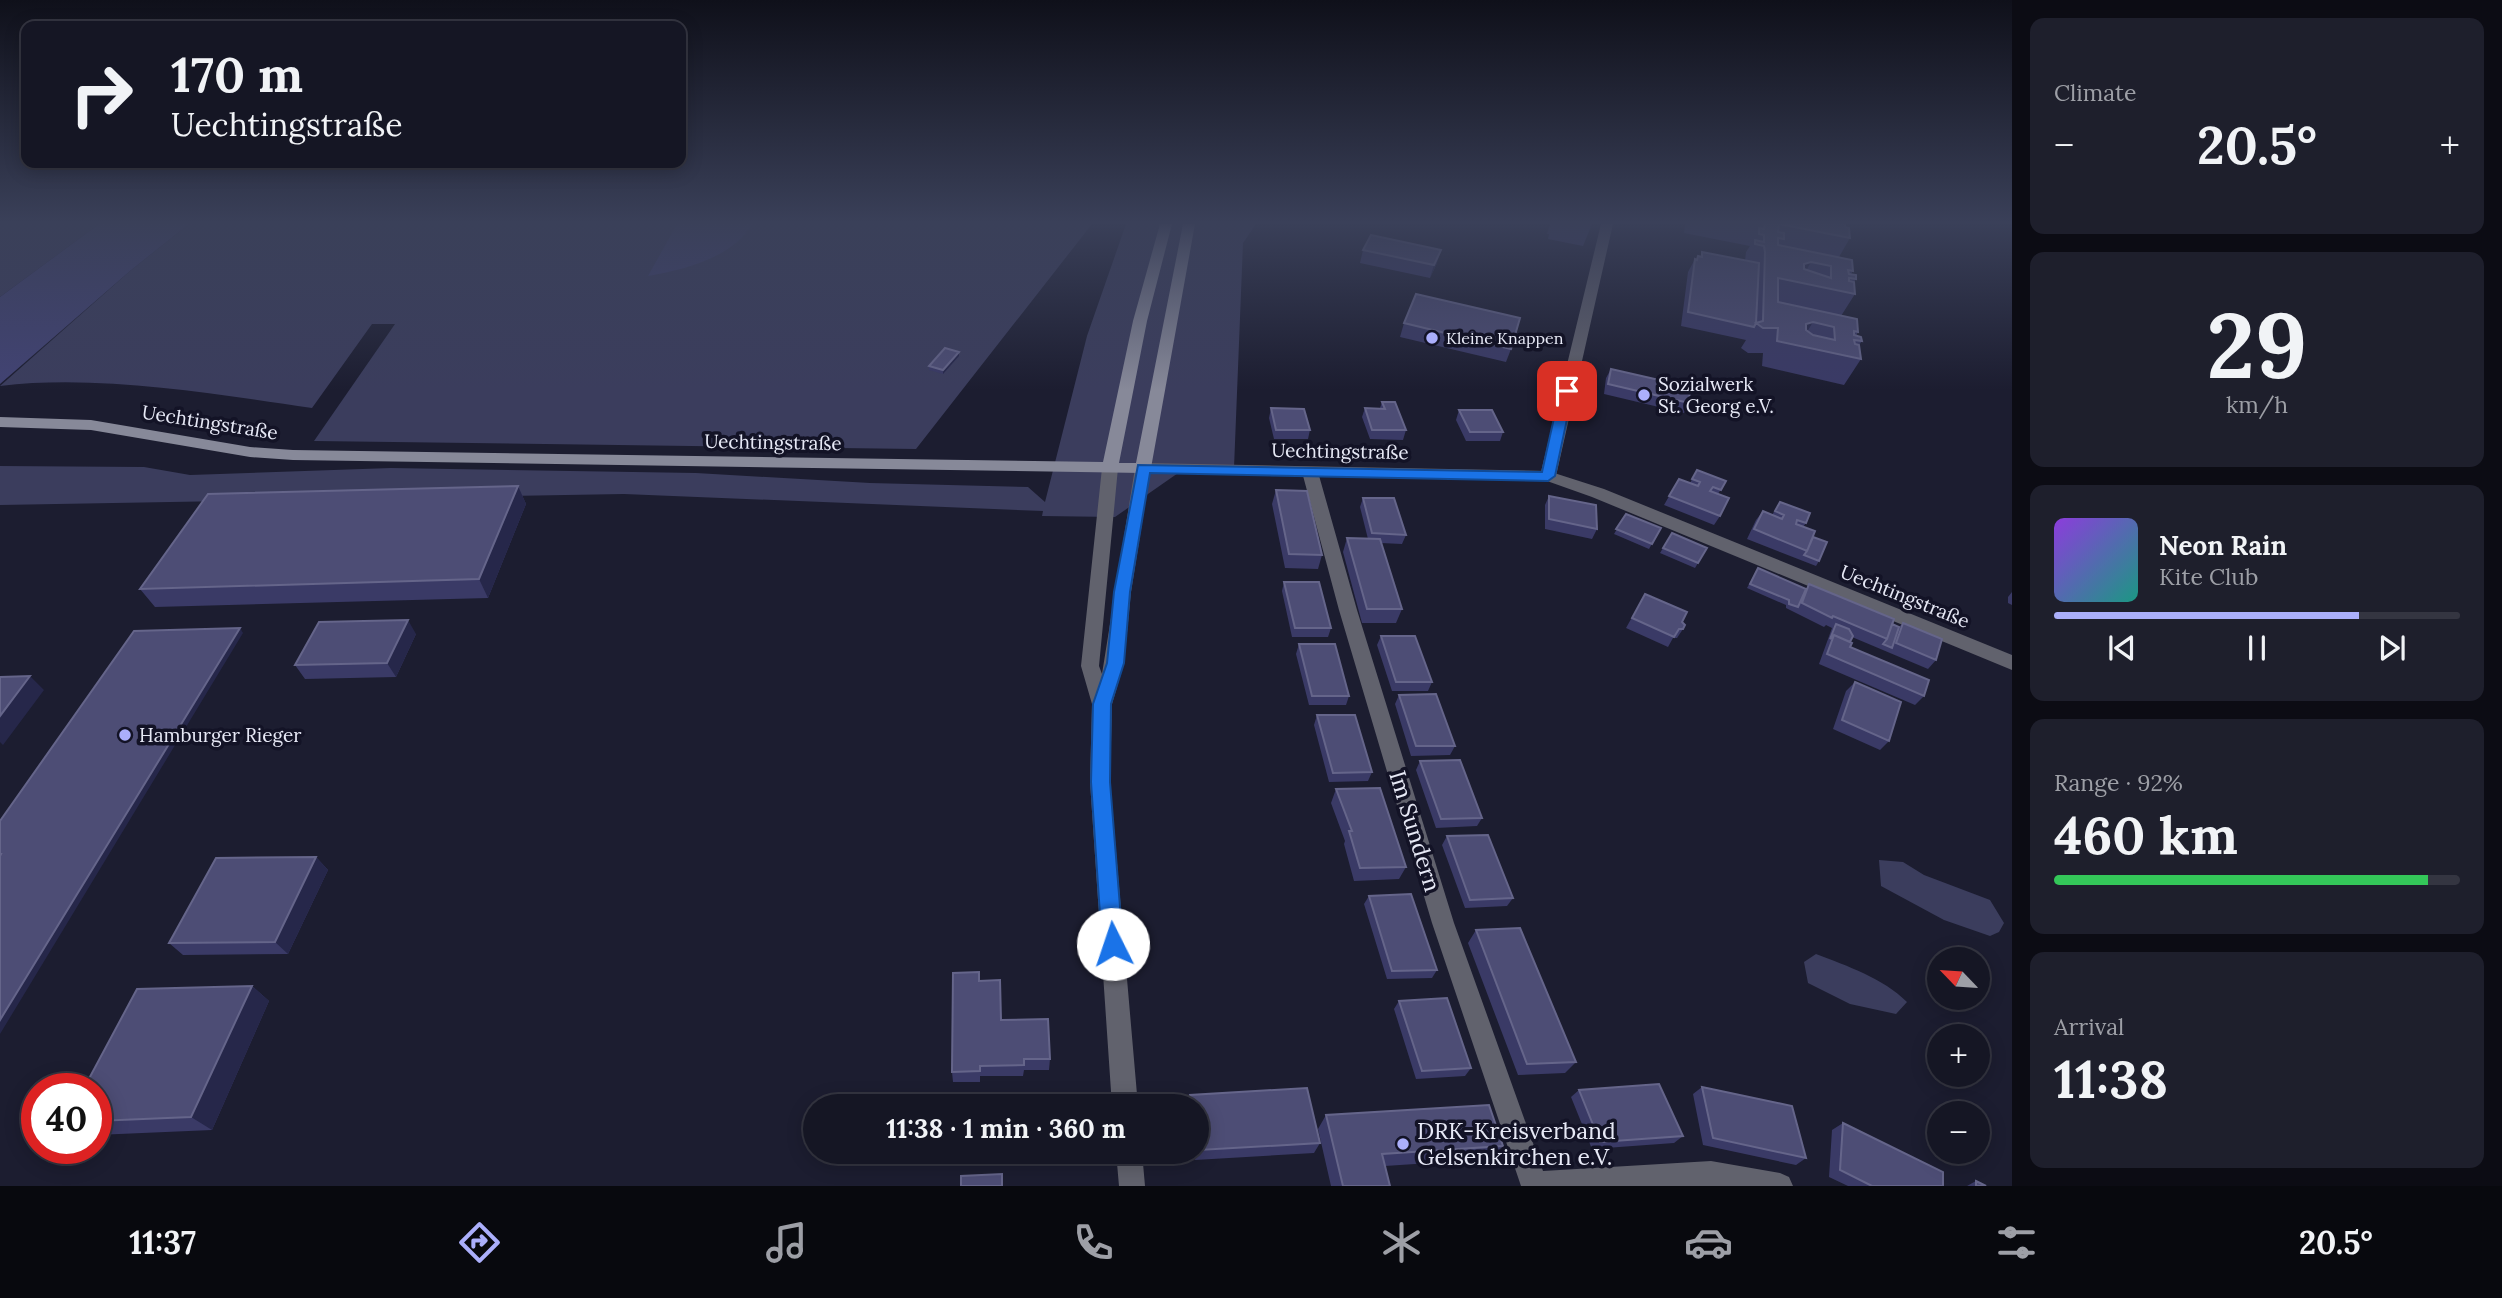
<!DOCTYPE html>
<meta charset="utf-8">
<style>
body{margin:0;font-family:Lora,serif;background:#1e1f2c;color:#f1f3f6;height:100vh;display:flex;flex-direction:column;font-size:26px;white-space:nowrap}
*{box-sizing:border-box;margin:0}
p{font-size:23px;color:#9d9fa6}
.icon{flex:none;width:38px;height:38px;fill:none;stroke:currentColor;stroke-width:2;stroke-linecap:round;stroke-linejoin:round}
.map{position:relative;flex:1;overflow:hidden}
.sheet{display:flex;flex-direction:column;gap:18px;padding:18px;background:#0c0c14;width:490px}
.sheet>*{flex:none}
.banner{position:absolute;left:21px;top:21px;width:665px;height:147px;border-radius:14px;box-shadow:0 4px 18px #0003,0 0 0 2px #343541;background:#151624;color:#f1f3f6;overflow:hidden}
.needle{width:46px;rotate:295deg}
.buttons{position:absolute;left:1927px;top:947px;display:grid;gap:14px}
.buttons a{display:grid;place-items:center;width:63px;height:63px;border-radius:50%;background:#151624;box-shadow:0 4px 18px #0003,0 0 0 2px #343541;font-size:35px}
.speed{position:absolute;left:21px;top:1073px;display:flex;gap:14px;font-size:35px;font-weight:700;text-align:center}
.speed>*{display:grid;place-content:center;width:91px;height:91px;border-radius:50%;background:#151624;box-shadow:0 4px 18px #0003,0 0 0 2px #343541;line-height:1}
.speed .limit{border:10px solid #d22;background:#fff;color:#111}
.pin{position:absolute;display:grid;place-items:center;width:60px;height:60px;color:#fff;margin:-30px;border-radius:14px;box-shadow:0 4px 10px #0006}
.me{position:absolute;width:77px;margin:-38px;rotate:356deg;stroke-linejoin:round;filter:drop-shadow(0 0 5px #0008)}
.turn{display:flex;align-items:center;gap:24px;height:147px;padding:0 35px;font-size:32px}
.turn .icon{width:91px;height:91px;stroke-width:2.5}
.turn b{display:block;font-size:49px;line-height:60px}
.big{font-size:52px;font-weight:700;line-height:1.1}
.sheet .widget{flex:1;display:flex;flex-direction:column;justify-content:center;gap:10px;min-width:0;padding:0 24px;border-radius:14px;background:#1e1f2c}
.sheet .dial{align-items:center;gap:0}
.dial b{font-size:91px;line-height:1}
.song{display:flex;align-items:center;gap:21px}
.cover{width:84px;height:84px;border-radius:10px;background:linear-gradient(135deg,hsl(270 70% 55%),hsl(170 70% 35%))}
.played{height:7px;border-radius:4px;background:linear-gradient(90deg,#abaffb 75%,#343541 75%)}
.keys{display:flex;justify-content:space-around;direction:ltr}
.heat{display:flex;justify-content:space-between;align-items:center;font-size:38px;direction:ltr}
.charge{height:10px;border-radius:5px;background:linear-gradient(90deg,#34c759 92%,#343541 0)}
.trip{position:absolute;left:803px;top:1094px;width:406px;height:70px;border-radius:35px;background:#151624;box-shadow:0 4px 18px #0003,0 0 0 2px #343541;font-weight:700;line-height:70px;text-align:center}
.tabs{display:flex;height:112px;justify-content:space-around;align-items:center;background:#08090e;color:#9d9fa6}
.tabs .icon{width:49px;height:49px}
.tabs .selected{color:#abaffb}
.tabs b{font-size:32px;color:#f1f3f6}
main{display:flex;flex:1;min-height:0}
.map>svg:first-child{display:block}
.green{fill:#3b3d5d}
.water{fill:#424374}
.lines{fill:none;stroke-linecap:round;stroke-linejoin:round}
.minor{fill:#61626d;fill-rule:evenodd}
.tertiary{fill:#61626d;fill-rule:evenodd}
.secondary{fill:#878999;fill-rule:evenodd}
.wall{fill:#3a3a66}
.shaded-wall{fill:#26274a}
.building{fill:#4d4d75;stroke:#65658a;stroke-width:2;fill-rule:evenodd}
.route{fill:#1a73e8;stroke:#114b97;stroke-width:2}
.poi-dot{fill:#abaffb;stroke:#131326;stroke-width:2.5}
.labels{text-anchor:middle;stroke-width:7;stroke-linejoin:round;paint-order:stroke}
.far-poi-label{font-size:16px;fill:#e7e9f6;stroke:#131326;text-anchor:start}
.poi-label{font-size:19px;fill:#e7e9f6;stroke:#131326;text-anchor:start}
.street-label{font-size:19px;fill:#e7e9f6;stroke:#131326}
.near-street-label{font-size:23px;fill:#e7e9f6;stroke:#131326}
.near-poi-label{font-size:23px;fill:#e7e9f6;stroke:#131326;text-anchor:start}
</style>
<main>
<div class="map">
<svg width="2012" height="1186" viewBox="0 0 2012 1186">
<rect width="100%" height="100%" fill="#1c1d30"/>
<path class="green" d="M 0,224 L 99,224 L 0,297 Z
M 189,224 L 1092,224 L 916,449 L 314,441 L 395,324 L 372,324 L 312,408 C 214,394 99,374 0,386 L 130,271 Z
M 1126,224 L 1256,224 L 1243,243 L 1234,468 L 1181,471 L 1115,517 L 1042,516 L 1043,511 L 624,494 L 0,505 L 0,466 L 144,467 L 190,475 L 391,468 L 696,473 L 870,483 L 1028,487 L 1045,502 L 1087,336 Z
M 1879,860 L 1903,862 L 1924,875 L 1990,900 L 2004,923 L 1999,932 L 1990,936 L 1944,920 L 1881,886 Z
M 1816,954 C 1847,966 1883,978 1907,1002 L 1896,1014 L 1850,1004 L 1808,983 L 1804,962 Z"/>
<path class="water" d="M 99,224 L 189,224 L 130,271 L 0,384 L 0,297 Z
M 677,224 L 752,224 C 733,258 683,270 648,276 Z"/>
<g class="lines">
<path class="minor" d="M 1601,224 L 1613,224 L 1556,476 L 1548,481 L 1540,476 Z
M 1310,467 L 1318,472 L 1357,610 L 1454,923 L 1543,1171 L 1711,1161 L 1780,1173 L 1789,1177 L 1793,1186 L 1521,1186 L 1432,923 L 1339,610 L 1302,472 Z"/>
<path class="tertiary" d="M 1110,463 L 1118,468 L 1099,666 L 1102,674 L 1135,468 L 1143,463 L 1548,471 L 1604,489 L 2012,655 L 2012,670 L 1592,497 L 1547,481 L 1150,473 L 1131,592 L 1124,663 L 1112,704 L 1110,782 L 1138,1106 L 1112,1106 L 1090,782 L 1092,704 L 1081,666 L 1102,468 Z
M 1116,1152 L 1142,1152 L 1145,1186 L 1119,1186 Z"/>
<path class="secondary" d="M 1160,224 L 1172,224 L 1147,321 L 1119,463 L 1136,463 L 1183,224 L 1195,224 L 1151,468 L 1143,473 L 293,460 L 250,457 L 91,430 L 0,427 L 0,417 L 91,420 L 250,447 L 293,450 L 1103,462 L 1133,321 Z"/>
</g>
<path class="wall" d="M 1550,224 L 1592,224 L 1583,246 L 1548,239 L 1549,234 L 1547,234 Z
M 1685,224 L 1845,224 L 1850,238 L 1839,257 L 1853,271 L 1851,274 L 1856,279 L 1854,282 L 1855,294 L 1841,316 L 1858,332 L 1856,336 L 1862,341 L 1859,345 L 1861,359 L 1844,385 L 1762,366 L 1763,353 L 1748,353 L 1741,348 L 1746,340 L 1681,326 L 1688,272 L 1695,259 L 1696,259 L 1698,256 L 1700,257 L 1702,252 L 1745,261 L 1746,252 L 1750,246 L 1684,233 Z
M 1363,250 L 1437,263 L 1430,278 L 1360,263 Z
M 1404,323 L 1511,349 L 1506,362 L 1400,337 Z
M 959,352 L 959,356 L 943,374 L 929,370 L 929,366 Z
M 1611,369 L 1689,403 L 1684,413 L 1604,394 L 1606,378 Z
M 1382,402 L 1406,430 L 1403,440 L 1370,439 L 1362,417 L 1365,408 L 1380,408 Z
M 1271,408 L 1310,430 L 1308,439 L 1274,439 L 1269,418 Z
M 1459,410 L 1503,432 L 1500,441 L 1466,441 L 1456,420 Z
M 1697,470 L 1726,481 L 1718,494 L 1720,516 L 1714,525 L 1664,505 L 1679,479 L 1690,483 Z
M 518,486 L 526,504 L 488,598 L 155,607 L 140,589 Z
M 1276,490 L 1322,555 L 1318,569 L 1285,568 L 1272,504 Z
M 1549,496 L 1597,529 L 1592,539 L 1545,529 L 1545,505 Z
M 1363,498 L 1406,535 L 1402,544 L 1381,543 L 1402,609 L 1396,623 L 1362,623 L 1343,552 L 1347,538 L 1368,539 L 1360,507 Z
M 1780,502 L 1806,523 L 1803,527 L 1813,537 L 1819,561 L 1816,566 L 1747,539 L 1756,520 L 1763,511 L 1772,515 Z
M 1626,514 L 1661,528 L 1649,549 L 1614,534 Z
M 1672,533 L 1707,548 L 1695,568 L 1660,553 Z
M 1758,568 L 1806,589 L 1809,584 L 1899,627 L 1903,623 L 1936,660 L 1928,669 L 1852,637 L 1850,642 L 1850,647 L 1924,696 L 1915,705 L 1819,664 L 1832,628 L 1826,625 L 1824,627 L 1786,608 L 1786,605 L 1747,588 Z
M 1284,582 L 1331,628 L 1328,637 L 1292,637 L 1282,591 Z
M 2012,592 L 2012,605 L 2008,603 L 2008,597 Z
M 1645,594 L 1682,622 L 1683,629 L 1677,638 L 1673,638 L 1668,647 L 1626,628 Z
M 416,634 L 396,677 L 305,679 L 295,665 Z
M 1381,636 L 1432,682 L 1428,691 L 1392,691 L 1377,645 Z
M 1299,644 L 1349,696 L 1346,705 L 1309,705 L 1296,654 Z
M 1855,682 L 1889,741 L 1880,750 L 1833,729 L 1846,691 Z
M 1399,695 L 1455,746 L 1450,755 L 1411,756 L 1395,704 Z
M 1317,715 L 1372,772 L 1368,781 L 1329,782 L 1314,725 Z
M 1420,761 L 1482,818 L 1477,826 L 1436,828 L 1416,770 Z
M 1336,789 L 1406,867 L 1399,879 L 1354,881 L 1344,844 L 1345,841 L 1331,803 Z
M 1447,836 L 1513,898 L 1507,906 L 1465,908 L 1442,845 Z
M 316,857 L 328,870 L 288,954 L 183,955 L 169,943 Z
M 1369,896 L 1437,970 L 1432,978 L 1387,979 L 1364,904 Z
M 1476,930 L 1576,1062 L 1565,1073 L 1518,1075 L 1468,943 Z
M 979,981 L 1001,1020 L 1050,1059 L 1049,1070 L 1024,1070 L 1023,1076 L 980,1076 L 980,1082 L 953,1082 L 952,1072 Z
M 252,986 L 269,1001 L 212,1130 L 96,1135 L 96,1088 Z
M 1399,1001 L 1471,1068 L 1465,1076 L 1416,1079 L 1394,1009 Z
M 1702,1087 L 1806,1158 L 1796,1165 L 1703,1145 L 1693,1094 Z
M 1579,1090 L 1683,1136 L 1674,1143 L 1592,1149 L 1571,1097 Z
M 1190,1095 L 1320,1143 L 1314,1153 L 1195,1160 L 1194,1152 L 1197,1152 L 1197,1106 L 1186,1106 Z
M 1326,1115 L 1503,1146 L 1490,1159 L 1385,1166 L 1390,1186 L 1331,1186 L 1318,1129 Z
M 1843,1123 L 1943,1186 L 1848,1186 L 1829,1177 L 1832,1130 Z
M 1976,1181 L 1986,1186 L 1967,1186 Z"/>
<path class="shaded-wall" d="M 1441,250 L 1437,263 L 1430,278 L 1434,265 Z
M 1811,262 L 1799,283 L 1804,264 Z
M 1813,322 L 1799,345 L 1806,324 Z
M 959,352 L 959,356 L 943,374 L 943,370 Z
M 518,486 L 526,504 L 488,598 L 479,579 Z
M 408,620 L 416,634 L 396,677 L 387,663 Z
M 240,628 L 243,633 L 0,1034 L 0,1020 Z
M 30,676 L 44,690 L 3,745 L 0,742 L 0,716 Z
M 316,857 L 328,870 L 288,954 L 275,942 Z
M 252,986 L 269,1001 L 212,1130 L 191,1117 Z"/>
<path class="building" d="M 1765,224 L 1845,224 L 1845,227 L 1849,228 L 1850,238 L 1779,224 L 1778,232 L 1784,233 L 1784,239 L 1778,238 L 1778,245 L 1852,260 L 1853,271 L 1848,270 L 1849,274 L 1856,275 L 1856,279 L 1849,278 L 1849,281 L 1854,282 L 1855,294 L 1778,278 L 1778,302 L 1857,319 L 1858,332 L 1854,331 L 1854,335 L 1861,337 L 1862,341 L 1854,340 L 1855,344 L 1859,345 L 1861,359 L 1777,341 L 1778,328 L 1763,328 L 1756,323 L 1763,321 L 1765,252 L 1764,246 L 1755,244 L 1755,240 L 1764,242 L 1764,235 L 1759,234 L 1759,228 L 1764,229 ZM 1811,262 L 1831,266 L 1831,278 L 1804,269 L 1804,264 ZM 1813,322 L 1834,327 L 1835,340 L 1813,335 L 1806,330 L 1806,324 Z
M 1371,235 L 1441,250 L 1434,265 L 1363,250 Z
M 1702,252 L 1759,263 L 1756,323 L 1754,327 L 1688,312 L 1695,259 L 1697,260 L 1698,256 L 1702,257 Z
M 1416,294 L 1520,318 L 1511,349 L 1404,323 Z
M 945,348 L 959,352 L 943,370 L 929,366 Z
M 1611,369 L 1690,387 L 1689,403 L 1608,384 Z
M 1382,402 L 1395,402 L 1406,430 L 1372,430 L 1365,408 L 1385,409 Z
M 1271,408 L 1304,409 L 1310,430 L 1276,430 Z
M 1459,410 L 1492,410 L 1503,432 L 1470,432 Z
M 1697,470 L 1726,481 L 1721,490 L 1713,487 L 1710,491 L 1729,498 L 1720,516 L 1669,496 L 1679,479 L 1698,486 L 1700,482 L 1692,479 Z
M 518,486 L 479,579 L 140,589 L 208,494 Z
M 1276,490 L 1307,491 L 1322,555 L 1289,554 Z
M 1549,496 L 1596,505 L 1597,529 L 1549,519 Z
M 1363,498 L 1394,498 L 1406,535 L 1372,533 Z
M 1780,502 L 1810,513 L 1806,523 L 1797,520 L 1796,524 L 1815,531 L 1807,551 L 1754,529 L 1763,511 L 1782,519 L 1784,515 L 1775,511 Z
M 1626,514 L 1661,528 L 1652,544 L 1616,529 Z
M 1672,533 L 1707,548 L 1698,563 L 1663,548 Z
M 1813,537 L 1827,542 L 1819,561 L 1804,555 L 1807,551 Z
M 1347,538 L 1380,539 L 1402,609 L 1367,609 Z
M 1758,568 L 1806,589 L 1798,607 L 1789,604 L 1789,600 L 1750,584 Z
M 1284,582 L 1319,582 L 1331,628 L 1295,628 Z
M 1809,584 L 1894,619 L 1887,639 L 1833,616 L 1832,618 L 1802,603 Z
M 1645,594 L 1687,612 L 1682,622 L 1685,625 L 1683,629 L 1679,629 L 1674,637 L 1632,618 Z
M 408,620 L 387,663 L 295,665 L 319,622 Z
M 1903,623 L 1942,639 L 1936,660 L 1896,643 Z
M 1836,624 L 1849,629 L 1853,636 L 1850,642 L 1834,635 L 1830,639 Z
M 1892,624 L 1899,627 L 1892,648 L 1883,644 L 1887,639 Z
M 240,628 L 0,1020 L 0,856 L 1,854 L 0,854 L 0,821 L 134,631 Z
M 1834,635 L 1852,643 L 1850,647 L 1929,680 L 1924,696 L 1827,654 Z
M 1381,636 L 1415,636 L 1432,682 L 1396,682 Z
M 1299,644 L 1335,644 L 1349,696 L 1312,696 Z
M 30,676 L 0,716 L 0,677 Z
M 1855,682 L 1901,702 L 1889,741 L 1842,720 Z
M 1436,694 L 1455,746 L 1416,746 L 1399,695 Z
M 1317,715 L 1355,715 L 1372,772 L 1333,773 Z
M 1460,760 L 1482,818 L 1441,819 L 1420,761 Z
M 1380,788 L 1406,867 L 1360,868 L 1349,831 L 1352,831 L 1336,789 Z
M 1488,835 L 1513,898 L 1470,900 L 1447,836 Z
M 316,857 L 275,942 L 169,943 L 216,858 Z
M 1411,894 L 1437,970 L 1392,971 L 1369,896 Z
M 1520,928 L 1576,1062 L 1527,1064 L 1476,930 Z
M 979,972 L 979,981 L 1000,980 L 1001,1020 L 1048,1019 L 1050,1059 L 1024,1059 L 1024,1065 L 980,1066 L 980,1071 L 952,1072 L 953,973 Z
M 252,986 L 191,1117 L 96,1121 L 96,1088 L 84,1088 L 137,989 Z
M 1447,998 L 1471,1068 L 1422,1071 L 1399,1001 Z
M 1659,1084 L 1683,1136 L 1600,1142 L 1579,1090 Z
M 1702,1087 L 1792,1106 L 1806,1158 L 1713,1138 Z
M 1307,1088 L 1320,1143 L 1199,1150 L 1197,1138 L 1197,1106 L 1192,1106 L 1190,1095 Z
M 1489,1105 L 1503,1146 L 1382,1154 L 1390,1186 L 1343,1186 L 1326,1115 Z
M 1843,1123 L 1943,1172 L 1943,1186 L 1872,1186 L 1840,1170 Z
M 1002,1174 L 1002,1186 L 961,1186 L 961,1176 Z
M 1976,1181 L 1986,1186 L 1976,1186 Z"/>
<linearGradient id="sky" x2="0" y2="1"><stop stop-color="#0f101a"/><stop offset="0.57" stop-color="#3a4059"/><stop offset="1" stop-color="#3a4059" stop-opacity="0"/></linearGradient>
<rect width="2012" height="390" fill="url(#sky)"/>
<path class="route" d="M 1567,387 L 1573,391 L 1555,476 L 1548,481 L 1150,473 L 1130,592 L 1124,663 L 1111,704 L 1110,782 L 1123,944 L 1120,951 L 1113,954 L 1105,951 L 1102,944 L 1091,782 L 1093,704 L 1107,663 L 1114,592 L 1138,465 L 1542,472 L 1560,391 Z"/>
<g class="poi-dot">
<circle cx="1432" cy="338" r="7"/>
<circle cx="1644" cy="395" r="7"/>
<circle cx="125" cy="735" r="7"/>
<circle cx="1403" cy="1144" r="7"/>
</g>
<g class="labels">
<g class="far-poi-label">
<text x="1446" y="344">Kleine Knappen</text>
</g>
<g class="poi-label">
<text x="1658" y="391">Sozialwerk<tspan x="1658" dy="22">St. Georg e.V.</tspan></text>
<text x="139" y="742">Hamburger Rieger</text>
</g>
<g class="street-label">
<text transform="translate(210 422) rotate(9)" y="7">Uechtingstraße</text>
<text transform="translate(773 442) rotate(1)" y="7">Uechtingstraße</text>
<text transform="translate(1340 451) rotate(1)" y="7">Uechtingstraße</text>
<text transform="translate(1905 596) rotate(22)" y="7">Uechtingstraße</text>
</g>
<g class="near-street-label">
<text transform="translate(1415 831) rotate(73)" y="8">Im Sundern</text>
</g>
<g class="near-poi-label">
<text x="1417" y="1139">DRK-Kreisverband<tspan x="1417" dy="26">Gelsenkirchen e.V.</tspan></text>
</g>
</g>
</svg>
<div class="buttons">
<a><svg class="needle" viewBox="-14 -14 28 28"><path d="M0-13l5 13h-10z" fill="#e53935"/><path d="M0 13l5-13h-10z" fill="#9d9fa6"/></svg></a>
<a>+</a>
<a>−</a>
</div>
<div class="speed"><div class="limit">40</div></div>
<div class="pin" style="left:1567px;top:391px;background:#d93025"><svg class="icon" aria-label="arrive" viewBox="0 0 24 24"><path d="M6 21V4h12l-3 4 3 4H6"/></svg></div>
<svg class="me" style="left:1113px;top:944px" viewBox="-20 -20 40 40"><circle r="19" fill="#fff"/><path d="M0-13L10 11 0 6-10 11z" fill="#1a73e8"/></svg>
<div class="trip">11:38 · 1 min · 360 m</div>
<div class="banner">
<div class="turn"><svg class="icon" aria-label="right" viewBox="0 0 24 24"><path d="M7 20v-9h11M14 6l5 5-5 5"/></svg><div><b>170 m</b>Uechtingstraße</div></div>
</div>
</div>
<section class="sheet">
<div class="widget"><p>Climate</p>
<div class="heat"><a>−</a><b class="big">20.5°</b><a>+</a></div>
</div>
<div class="widget dial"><b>29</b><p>km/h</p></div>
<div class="widget">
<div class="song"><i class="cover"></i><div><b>Neon Rain</b><p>Kite Club</p></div></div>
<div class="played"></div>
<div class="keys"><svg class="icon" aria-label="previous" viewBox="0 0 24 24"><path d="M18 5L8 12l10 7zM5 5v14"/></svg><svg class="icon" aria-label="pause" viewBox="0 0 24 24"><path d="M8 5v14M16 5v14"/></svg><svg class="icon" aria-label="next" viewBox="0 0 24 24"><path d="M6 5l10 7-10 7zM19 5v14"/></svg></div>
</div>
<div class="widget"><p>Range · 92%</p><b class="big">460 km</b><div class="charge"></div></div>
<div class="widget"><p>Arrival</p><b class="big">11:38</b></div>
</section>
</main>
<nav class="tabs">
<b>11:37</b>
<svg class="icon selected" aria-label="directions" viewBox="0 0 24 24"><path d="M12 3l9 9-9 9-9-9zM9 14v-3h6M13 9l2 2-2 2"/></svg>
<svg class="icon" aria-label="music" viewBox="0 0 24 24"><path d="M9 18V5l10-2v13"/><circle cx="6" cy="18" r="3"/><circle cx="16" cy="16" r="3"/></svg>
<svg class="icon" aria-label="phone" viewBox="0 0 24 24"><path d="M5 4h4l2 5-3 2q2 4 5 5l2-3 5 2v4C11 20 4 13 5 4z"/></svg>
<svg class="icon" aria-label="climate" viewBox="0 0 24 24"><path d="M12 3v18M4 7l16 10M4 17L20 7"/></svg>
<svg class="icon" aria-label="car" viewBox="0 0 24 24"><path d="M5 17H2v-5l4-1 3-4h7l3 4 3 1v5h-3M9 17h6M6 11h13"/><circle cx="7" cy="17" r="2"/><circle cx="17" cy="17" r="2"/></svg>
<svg class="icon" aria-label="filters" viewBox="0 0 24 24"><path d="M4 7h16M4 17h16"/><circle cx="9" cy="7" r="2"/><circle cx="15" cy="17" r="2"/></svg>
<b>20.5°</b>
</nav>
